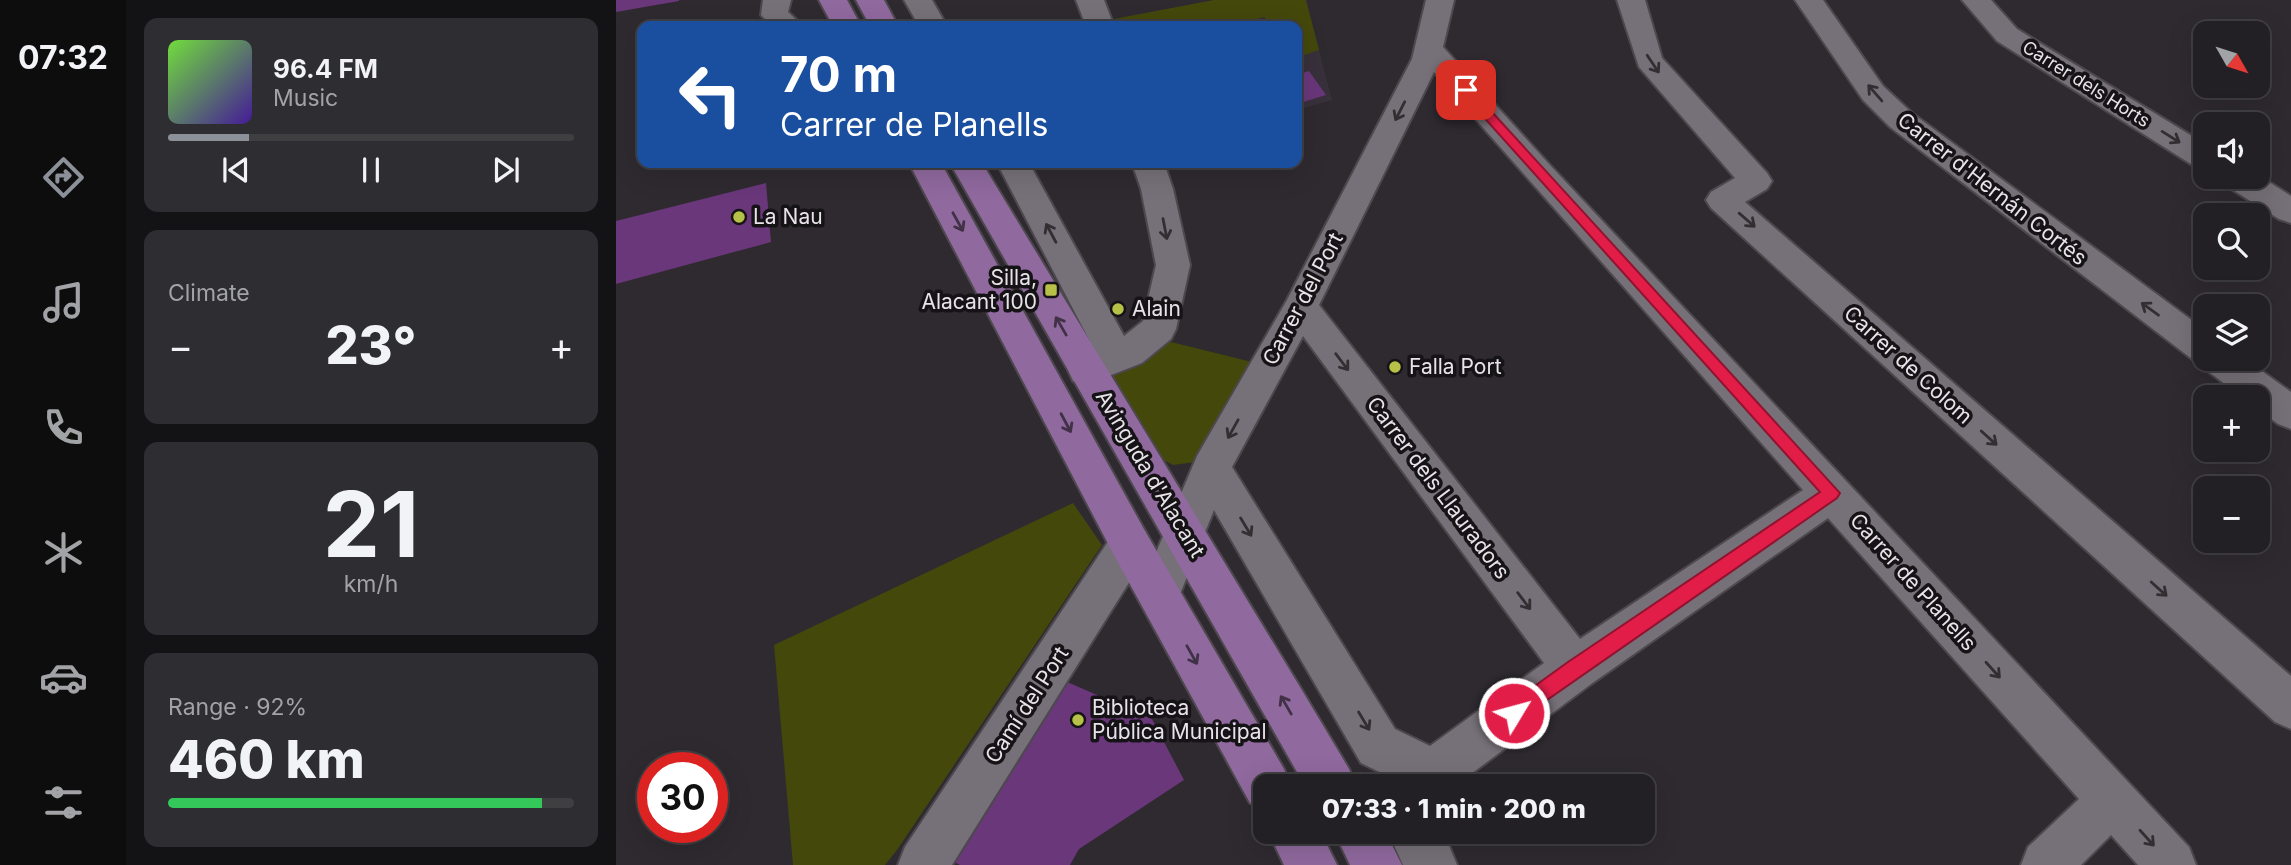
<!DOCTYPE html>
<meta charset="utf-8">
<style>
body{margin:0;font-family:Inter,sans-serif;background:#2e2d31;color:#f1f3f6;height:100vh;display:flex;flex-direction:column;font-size:26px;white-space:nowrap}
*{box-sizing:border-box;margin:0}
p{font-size:23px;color:#a2a3a6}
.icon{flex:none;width:38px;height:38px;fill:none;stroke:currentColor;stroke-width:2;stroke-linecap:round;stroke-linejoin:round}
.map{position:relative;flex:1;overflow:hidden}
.drawer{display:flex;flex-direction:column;gap:18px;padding:18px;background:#131214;width:490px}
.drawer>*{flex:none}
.hud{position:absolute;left:21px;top:21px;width:665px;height:147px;border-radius:14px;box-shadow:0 7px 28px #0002,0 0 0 2px #3f3e41;background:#1a4fa0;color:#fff;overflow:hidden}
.needle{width:46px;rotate:129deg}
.tools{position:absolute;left:1577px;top:21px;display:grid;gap:14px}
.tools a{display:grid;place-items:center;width:77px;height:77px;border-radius:14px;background:#222024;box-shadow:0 7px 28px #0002,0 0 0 2px #3f3e41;font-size:35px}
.speed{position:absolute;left:21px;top:752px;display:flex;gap:14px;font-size:35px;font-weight:700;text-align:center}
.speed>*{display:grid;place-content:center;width:91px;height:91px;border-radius:50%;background:#222024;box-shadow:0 7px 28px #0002,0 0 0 2px #3f3e41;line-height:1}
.speed .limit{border:10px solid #d22;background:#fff;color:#111}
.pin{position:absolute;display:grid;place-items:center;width:60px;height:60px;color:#fff;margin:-30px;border-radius:14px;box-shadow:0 4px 10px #0006}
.me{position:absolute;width:77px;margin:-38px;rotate:53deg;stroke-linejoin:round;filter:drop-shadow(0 0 5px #0008)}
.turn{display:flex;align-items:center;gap:24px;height:147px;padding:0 28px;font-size:32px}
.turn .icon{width:91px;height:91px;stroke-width:2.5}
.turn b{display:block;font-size:49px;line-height:60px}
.big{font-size:52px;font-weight:800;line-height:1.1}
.drawer .widget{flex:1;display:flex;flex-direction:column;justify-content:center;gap:10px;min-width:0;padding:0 24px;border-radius:14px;background:#2e2d31}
.drawer .dial{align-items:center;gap:0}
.dial b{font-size:91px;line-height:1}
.song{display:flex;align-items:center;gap:21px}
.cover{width:84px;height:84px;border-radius:10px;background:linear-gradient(135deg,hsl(100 70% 55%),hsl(260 70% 35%))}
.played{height:7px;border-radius:4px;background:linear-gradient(90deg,#8c9099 20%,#3f3e41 20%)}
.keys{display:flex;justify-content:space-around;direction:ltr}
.heat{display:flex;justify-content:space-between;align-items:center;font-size:38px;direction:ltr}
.charge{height:10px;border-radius:5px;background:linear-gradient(90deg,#34c759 92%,#3f3e41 0)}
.trip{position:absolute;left:637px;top:774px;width:402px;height:70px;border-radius:14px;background:#222024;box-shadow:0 7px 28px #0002,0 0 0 2px #3f3e41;font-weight:800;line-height:70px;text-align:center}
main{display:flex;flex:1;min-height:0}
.tabs{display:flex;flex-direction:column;width:126px;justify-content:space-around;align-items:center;background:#0e0d0e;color:#a2a3a6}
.tabs .icon{width:49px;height:49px}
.tabs .on{color:#8c9099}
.tabs b{font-size:32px;color:#f1f3f6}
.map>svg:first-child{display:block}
.built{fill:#38303b}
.green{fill:#44480b}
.building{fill:#69377a}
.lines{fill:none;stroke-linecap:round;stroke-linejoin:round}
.minor-casing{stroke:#4d484e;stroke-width:4}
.major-casing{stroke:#4d484e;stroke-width:4}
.minor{fill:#767078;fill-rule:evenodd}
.major{fill:#90699e;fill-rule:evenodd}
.oneway{stroke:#322f33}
.oneway2{stroke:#403146}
.route{fill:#e11d48;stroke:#92132f;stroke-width:2}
.poi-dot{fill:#b8c147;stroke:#151316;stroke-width:2.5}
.labels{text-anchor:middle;stroke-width:7;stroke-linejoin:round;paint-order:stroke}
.far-street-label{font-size:18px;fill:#e7e3e8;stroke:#151316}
.street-label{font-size:21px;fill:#e7e3e8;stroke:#151316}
.poi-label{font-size:21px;fill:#e7e3e8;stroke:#151316;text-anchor:start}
</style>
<main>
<nav class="tabs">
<b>07:32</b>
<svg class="icon on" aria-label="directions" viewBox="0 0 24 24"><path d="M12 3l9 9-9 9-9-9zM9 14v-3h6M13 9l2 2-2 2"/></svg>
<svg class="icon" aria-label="music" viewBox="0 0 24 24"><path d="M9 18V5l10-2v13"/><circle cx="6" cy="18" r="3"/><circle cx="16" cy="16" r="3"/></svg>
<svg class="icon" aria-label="phone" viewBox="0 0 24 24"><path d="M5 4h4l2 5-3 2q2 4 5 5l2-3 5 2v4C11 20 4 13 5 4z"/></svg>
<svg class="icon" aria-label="climate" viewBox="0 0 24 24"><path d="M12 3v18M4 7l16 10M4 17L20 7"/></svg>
<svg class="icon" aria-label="car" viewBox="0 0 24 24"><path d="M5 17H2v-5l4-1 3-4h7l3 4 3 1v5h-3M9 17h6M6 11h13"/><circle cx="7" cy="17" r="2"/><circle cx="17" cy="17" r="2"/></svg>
<svg class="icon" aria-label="filters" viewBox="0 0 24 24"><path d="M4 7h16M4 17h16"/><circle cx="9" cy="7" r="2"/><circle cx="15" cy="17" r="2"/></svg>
</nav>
<section class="drawer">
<div class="widget">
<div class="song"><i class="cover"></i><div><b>96.4 FM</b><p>Music</p></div></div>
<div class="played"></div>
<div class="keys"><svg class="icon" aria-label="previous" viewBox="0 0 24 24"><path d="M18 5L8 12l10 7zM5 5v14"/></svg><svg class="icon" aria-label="pause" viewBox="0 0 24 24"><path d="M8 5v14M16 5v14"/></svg><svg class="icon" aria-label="next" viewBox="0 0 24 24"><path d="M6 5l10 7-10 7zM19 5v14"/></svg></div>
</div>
<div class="widget"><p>Climate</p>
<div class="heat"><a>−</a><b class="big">23°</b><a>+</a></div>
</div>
<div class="widget dial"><b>21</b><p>km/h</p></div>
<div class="widget"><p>Range · 92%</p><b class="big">460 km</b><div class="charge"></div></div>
</section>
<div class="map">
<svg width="1675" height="865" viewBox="0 0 1675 865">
<rect width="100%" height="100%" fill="#2e2a30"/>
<path class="built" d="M 598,0 L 690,0 L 716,100 L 681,110 L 681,26 L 502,26 L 498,19 Z"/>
<path class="green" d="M 598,0 L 690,0 L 703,50 L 685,56 L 681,45 L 681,26 L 651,26 L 649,17 L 611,26 L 502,26 L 498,19 Z
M 547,340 L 636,362 L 580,462 L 557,465 L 544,458 L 488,367 Z
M 457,503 L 486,545 L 281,850 L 269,865 L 177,865 L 158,645 Z"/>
<path class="building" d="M 0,0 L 63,0 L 63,1 L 0,12 Z
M 647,19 L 650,26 L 618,26 L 618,25 Z
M 693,71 L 710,95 L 681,104 L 681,75 Z
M 150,183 L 155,242 L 0,284 L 0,221 Z
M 449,681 L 536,719 L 568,780 L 463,849 L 454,865 L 344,865 L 336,861 Z"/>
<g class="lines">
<g class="minor-casing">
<path id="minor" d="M 147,0 L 175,0 L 172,12 L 187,26 L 156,26 L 145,15 Z
M 288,0 L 316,0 L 331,26 L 303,26 Z
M 460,0 L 488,0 L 498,26 L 470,26 Z
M 810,0 L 838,0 L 827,47 L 932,163 L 1573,847 L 1580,865 L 1522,865 L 1495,835 L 1465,865 L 1405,865 L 1412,847 L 1463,799 L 1212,518 L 975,684 L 839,786 L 792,786 L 745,763 L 598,510 L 558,609 L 543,615 L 528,609 L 522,595 L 581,456 L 671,300 L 796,59 ZM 818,72 L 1187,490 L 964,639 L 703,305 ZM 687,336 L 928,663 L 814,746 L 779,729 L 616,467 Z
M 1001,0 L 1029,0 L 1046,58 L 1151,173 L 1156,181 L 1151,189 L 1129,202 L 1675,676 L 1675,729 L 1659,722 L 1095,208 L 1090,200 L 1095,192 L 1119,178 L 1023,67 Z
M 1179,0 L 1207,0 L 1267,86 L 1296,113 L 1589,330 L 1589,359 L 1629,359 L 1675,392 L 1675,429 L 1662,424 L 1642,409 L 1642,397 L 1626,397 L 1589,369 L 1585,362 L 1576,359 L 1274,127 L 1247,100 Z
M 1346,0 L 1375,0 L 1401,29 L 1589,144 L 1589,169 L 1578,166 L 1381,41 Z
M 381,163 L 413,163 L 508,336 L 527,321 L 540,265 L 525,189 L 516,163 L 548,163 L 557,189 L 574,265 L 560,329 L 555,339 L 526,363 L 470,385 L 457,381 L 452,370 L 457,359 L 479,351 Z
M 1642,175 L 1675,196 L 1675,223 L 1663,219 L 1609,185 L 1604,177 Z
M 514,525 L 529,531 L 535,544 L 529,557 L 336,865 L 282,865 L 289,847 L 499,531 Z
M 777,831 L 827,831 L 841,865 L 787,865 L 777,843 Z"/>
</g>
<g class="major-casing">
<path id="major" d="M 203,0 L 231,0 L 245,26 L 217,26 Z
M 240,0 L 268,0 L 282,26 L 254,26 Z
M 293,163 L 325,163 L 529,531 L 668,769 L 675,786 L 649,786 L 649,809 L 634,803 L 499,557 Z
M 334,163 L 366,163 L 687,692 L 733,769 L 740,786 L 689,786 Z
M 652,831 L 704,831 L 721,865 L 668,865 Z
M 718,831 L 769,831 L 786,865 L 734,865 Z"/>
</g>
<use href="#minor" class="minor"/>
<use href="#major" class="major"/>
</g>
<defs><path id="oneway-shaft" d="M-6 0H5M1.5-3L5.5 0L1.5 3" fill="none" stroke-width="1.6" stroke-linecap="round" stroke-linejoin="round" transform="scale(1.75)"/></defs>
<g class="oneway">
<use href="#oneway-shaft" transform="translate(1037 64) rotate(56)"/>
<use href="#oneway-shaft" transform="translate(1259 93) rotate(-131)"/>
<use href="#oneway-shaft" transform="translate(784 111) rotate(117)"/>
<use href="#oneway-shaft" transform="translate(1555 137) rotate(32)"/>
<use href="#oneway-shaft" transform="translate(1131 220) rotate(41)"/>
<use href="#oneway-shaft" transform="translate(549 229) rotate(79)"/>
<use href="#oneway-shaft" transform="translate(435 233) rotate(-118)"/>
<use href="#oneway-shaft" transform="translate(1534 309) rotate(-144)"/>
<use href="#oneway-shaft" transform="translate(726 362) rotate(53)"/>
<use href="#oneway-shaft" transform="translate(617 429) rotate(119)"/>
<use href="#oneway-shaft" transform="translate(1373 438) rotate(42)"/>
<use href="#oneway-shaft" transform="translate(630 527) rotate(59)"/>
<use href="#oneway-shaft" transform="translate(1543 589) rotate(42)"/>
<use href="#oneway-shaft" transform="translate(908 601) rotate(53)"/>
<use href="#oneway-shaft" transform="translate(1377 670) rotate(48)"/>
<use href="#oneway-shaft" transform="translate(748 721) rotate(59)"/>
<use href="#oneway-shaft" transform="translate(1531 838) rotate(48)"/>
</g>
<g class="oneway2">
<use href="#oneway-shaft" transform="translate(342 222) rotate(61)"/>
<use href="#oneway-shaft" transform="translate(445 326) rotate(-120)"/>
<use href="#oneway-shaft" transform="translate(450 423) rotate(62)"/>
<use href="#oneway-shaft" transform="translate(576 655) rotate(61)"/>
<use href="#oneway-shaft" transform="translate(670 705) rotate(-120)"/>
</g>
<path class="route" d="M 850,87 L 854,88 L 1224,493 L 1221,498 L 898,723 L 891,720 L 889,713 L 891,706 L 952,662 L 1204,492 L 846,93 L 844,90 Z"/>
<g class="poi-dot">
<circle cx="123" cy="217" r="7"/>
<rect x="428" y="283" width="14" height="14" rx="3.5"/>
<circle cx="502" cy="309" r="7"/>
<circle cx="779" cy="367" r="7"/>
<circle cx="462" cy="720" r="7"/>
</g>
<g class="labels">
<g class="far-street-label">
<text transform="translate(1470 84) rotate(32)" y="6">Carrer dels Horts</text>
</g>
<g class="street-label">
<text transform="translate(1376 189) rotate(38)" y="7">Carrer d'Hernán Cortés</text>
<text transform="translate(687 299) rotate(-62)" y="7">Carrer del Port</text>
<text transform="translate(1292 365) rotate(42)" y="7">Carrer de Colom</text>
<text transform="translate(534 474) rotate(59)" y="7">Avinguda d'Alacant</text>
<text transform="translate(822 488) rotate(53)" y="7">Carrer dels Llauradors</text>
<text transform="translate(1297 582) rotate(48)" y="7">Carrer de Planells</text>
<text transform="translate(411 705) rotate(-57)" y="7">Camí del Port</text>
</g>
<g class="poi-label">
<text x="137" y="224">La Nau</text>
<text x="421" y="285" text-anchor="end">Silla,<tspan x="421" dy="24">Alacant 100</tspan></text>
<text x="516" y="316">Alain</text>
<text x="793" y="374">Falla Port</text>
<text x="476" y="715">Biblioteca<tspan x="476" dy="24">Pública Municipal</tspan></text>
</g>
</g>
</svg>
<div class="tools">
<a><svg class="needle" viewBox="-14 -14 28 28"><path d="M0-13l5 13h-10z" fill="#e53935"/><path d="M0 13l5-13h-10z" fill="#a2a3a6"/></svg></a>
<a><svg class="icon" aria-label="sound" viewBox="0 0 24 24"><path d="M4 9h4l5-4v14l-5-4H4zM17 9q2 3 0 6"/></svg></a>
<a><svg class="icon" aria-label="search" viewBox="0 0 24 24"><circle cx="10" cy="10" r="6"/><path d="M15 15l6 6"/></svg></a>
<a><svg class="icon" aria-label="layers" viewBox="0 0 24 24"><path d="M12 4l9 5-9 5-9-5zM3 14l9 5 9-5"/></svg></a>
<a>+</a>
<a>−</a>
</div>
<div class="speed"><div class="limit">30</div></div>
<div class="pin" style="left:850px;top:90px;background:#d93025"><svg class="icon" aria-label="arrive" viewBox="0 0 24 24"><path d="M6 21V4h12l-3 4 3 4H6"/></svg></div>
<svg class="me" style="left:898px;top:713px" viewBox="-20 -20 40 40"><circle r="17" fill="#e11d48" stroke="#fff" stroke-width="3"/><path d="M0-11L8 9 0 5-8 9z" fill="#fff"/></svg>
<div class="trip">07:33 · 1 min · 200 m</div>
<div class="hud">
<div class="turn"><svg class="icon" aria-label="left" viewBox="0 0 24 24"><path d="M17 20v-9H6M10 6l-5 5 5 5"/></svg><div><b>70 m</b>Carrer de Planells</div></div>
</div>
</div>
</main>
